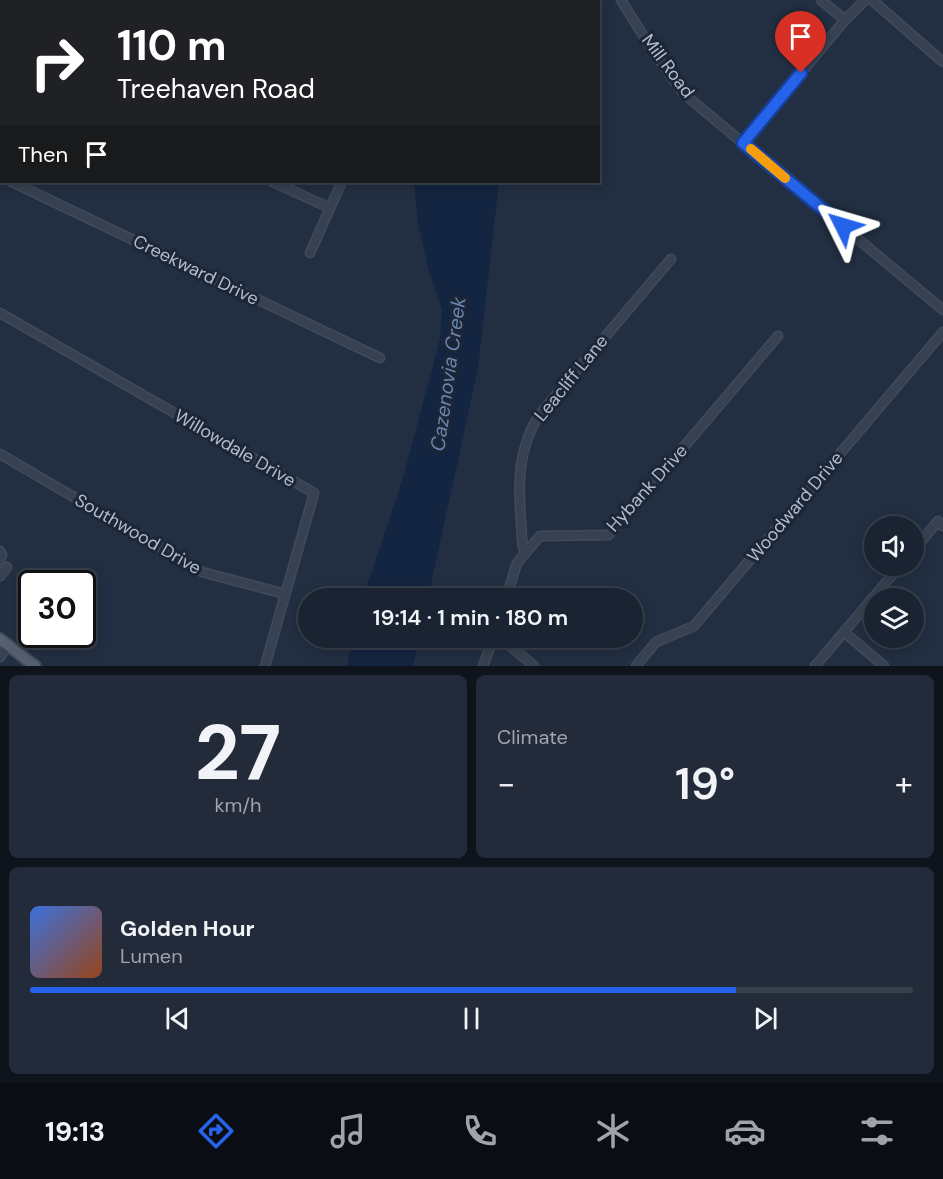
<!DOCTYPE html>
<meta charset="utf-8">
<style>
body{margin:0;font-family:"DM Sans",sans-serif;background:#232b3a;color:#f1f3f6;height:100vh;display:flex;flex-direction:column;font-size:22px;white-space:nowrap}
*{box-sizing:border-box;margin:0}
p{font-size:20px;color:#9fa4ac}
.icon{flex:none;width:33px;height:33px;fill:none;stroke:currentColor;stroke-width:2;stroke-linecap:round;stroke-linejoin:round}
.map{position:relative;height:666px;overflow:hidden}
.details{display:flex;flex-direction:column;gap:9px;padding:9px;background:#0e131c;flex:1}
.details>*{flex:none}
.banner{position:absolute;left:0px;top:0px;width:600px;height:183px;box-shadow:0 3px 15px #0003,0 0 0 2px #38404d;background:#202124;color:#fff;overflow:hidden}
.controls{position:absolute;left:864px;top:516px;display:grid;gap:12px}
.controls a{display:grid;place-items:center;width:60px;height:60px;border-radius:50%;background:#1a2332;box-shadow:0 3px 15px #0003,0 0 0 2px #38404d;font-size:30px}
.speed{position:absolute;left:18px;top:570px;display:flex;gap:12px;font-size:30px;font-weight:700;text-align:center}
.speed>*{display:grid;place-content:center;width:78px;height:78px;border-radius:50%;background:#1a2332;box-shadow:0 3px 15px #0003,0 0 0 2px #38404d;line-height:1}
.speed .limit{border:3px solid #111;border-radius:9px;background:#fff;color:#111}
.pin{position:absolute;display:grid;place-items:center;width:51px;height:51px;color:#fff;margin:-62px -26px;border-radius:50% 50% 50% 0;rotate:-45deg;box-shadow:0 0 6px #0007}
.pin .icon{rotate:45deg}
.me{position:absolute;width:66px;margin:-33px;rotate:310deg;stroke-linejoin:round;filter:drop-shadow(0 0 4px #0008)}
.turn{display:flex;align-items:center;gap:21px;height:126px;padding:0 18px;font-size:27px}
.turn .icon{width:78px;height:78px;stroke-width:2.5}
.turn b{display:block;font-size:42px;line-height:51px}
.then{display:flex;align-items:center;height:57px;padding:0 18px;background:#0003;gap:12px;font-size:22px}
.big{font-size:45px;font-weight:600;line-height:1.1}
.details .widget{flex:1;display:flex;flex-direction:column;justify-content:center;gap:9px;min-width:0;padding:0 21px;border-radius:9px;background:#232b3a}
.details .dial{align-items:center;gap:0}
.dial b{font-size:78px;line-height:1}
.song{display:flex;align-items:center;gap:18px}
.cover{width:72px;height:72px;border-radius:9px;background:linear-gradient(135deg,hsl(220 70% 55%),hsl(20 70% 35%))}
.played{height:6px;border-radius:3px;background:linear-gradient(90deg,#2563eb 80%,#38404d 80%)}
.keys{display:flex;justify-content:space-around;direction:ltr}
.heat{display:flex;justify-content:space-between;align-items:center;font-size:33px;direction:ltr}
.details .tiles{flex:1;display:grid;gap:9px;grid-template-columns:1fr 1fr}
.widget:last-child{grid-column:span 2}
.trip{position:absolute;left:298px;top:588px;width:345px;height:60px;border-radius:30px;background:#1a2332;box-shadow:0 3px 15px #0003,0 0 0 2px #38404d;font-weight:600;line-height:60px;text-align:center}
.tab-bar{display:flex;height:96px;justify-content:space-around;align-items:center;background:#0a0e14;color:#9fa4ac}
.tab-bar .icon{width:42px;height:42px}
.tab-bar .selected{color:#2563eb}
.tab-bar b{font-size:27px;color:#f1f3f6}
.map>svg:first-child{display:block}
.water{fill:#142541}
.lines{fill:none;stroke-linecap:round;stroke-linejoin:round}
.minor-casing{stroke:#404a5a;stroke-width:11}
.major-casing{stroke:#404a5a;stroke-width:14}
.minor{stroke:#374151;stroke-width:8}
.major{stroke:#556071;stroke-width:10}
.route-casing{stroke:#184099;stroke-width:15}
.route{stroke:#2563eb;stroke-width:10}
.slow{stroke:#f59e0b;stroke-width:10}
.labels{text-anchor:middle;stroke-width:6;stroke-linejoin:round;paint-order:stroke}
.street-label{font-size:18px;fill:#b3bccc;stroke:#1c2636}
.water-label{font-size:20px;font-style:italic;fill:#6985ae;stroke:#1c2636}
</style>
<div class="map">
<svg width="943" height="666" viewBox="0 0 943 666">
<rect width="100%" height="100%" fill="#222f42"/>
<path class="water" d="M 414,182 L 499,182 L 478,368 L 428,598 L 363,598 L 403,478 L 440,339 L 442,310 L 429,271 L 418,223 Z
M 353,638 L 420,638 L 413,666 L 347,666 Z"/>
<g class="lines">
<g class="minor-casing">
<path id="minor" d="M 50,0 L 54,2
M 143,0 L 144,2
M 621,0 L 654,53 L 683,93 L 943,310
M 821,0 L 845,20
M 872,0 L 943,62
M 32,2 L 33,0
M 82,2 L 83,0
M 0,73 L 2,70
M 743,143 L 845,20 L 865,0
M 0,176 L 2,176
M 12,182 L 380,358
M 273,182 L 330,208 L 310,253
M 330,208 L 340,186
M 0,313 L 314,493 L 265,666
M 0,454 L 202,572 L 285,594
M 914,550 L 938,521 L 943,526
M 0,551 L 2,555 L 0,560
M 525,554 C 521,544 522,532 521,521 C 518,483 518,448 539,415 L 671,259
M 0,576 L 7,567
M 506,598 L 517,563 L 540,536 L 609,535 L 778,336
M 844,632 L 884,666
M 501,638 L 534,666
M 0,657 L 8,646
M 483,666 L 493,638
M 636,666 L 656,642 L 694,626 L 943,332
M 815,666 L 900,566"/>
</g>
<g class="major-casing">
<path id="major" d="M 0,639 L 35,666"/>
</g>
<use href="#minor" class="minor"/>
<use href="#major" class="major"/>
</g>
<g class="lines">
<g class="route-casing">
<path id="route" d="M 801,73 L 743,143 L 843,226"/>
</g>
<use href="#route" class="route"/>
<path class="slow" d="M 751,149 L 785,178"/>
</g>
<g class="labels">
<g class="street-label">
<text transform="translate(668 66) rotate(53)" y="6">Mill Road</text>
<text transform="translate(196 270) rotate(26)" y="6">Creekward Drive</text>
<text transform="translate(571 378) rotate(-51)" y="6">Leacliff Lane</text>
<text transform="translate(235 448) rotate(30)" y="6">Willowdale Drive</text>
<text transform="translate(647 488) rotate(-48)" y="6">Hybank Drive</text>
<text transform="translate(795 507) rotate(-50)" y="6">Woodward Drive</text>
<text transform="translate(138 534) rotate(30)" y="6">Southwood Drive</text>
</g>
<g class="water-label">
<text transform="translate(448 374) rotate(-82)" y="7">Cazenovia Creek</text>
</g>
</g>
</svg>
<div class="controls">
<a><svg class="icon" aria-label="sound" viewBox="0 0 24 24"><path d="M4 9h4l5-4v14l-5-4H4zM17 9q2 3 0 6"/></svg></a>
<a><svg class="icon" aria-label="layers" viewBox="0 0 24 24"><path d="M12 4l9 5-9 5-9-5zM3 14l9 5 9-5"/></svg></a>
</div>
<div class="speed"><div class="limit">30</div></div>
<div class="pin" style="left:801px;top:73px;background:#d93025"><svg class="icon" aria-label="arrive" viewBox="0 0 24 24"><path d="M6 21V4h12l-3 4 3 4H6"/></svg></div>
<svg class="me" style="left:843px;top:226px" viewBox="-20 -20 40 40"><path d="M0-17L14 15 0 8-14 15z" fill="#2563eb" stroke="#fff" stroke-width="4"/></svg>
<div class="trip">19:14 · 1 min · 180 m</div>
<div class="banner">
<div class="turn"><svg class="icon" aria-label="right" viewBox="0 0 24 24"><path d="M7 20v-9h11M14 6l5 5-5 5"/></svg><div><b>110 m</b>Treehaven Road</div></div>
<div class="then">Then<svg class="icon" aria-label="arrive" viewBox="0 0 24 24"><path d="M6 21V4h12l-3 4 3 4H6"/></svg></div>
</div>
</div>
<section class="details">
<div class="tiles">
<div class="widget dial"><b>27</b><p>km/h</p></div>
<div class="widget"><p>Climate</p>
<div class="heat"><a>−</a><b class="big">19°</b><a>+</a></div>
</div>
<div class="widget">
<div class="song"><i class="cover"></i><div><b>Golden Hour</b><p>Lumen</p></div></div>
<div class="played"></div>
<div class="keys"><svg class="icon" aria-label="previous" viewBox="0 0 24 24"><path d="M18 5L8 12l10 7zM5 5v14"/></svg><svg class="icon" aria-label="pause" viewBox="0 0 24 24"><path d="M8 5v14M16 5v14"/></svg><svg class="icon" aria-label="next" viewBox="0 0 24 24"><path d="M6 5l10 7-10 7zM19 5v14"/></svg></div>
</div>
</div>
</section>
<nav class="tab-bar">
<b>19:13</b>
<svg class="icon selected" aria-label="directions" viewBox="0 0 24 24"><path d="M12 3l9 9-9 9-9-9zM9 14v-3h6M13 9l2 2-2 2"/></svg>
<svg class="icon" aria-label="music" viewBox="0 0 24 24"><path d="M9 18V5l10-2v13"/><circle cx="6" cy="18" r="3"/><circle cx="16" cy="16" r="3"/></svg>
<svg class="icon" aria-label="phone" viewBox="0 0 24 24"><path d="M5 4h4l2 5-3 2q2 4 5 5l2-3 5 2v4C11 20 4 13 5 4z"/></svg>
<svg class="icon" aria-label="climate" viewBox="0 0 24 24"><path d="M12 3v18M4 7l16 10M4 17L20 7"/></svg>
<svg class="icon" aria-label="car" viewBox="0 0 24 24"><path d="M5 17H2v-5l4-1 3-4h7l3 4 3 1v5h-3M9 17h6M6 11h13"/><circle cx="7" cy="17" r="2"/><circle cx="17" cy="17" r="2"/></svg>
<svg class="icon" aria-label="filters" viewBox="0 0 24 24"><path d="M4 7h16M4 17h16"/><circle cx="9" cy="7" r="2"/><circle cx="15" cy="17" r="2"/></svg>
</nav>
